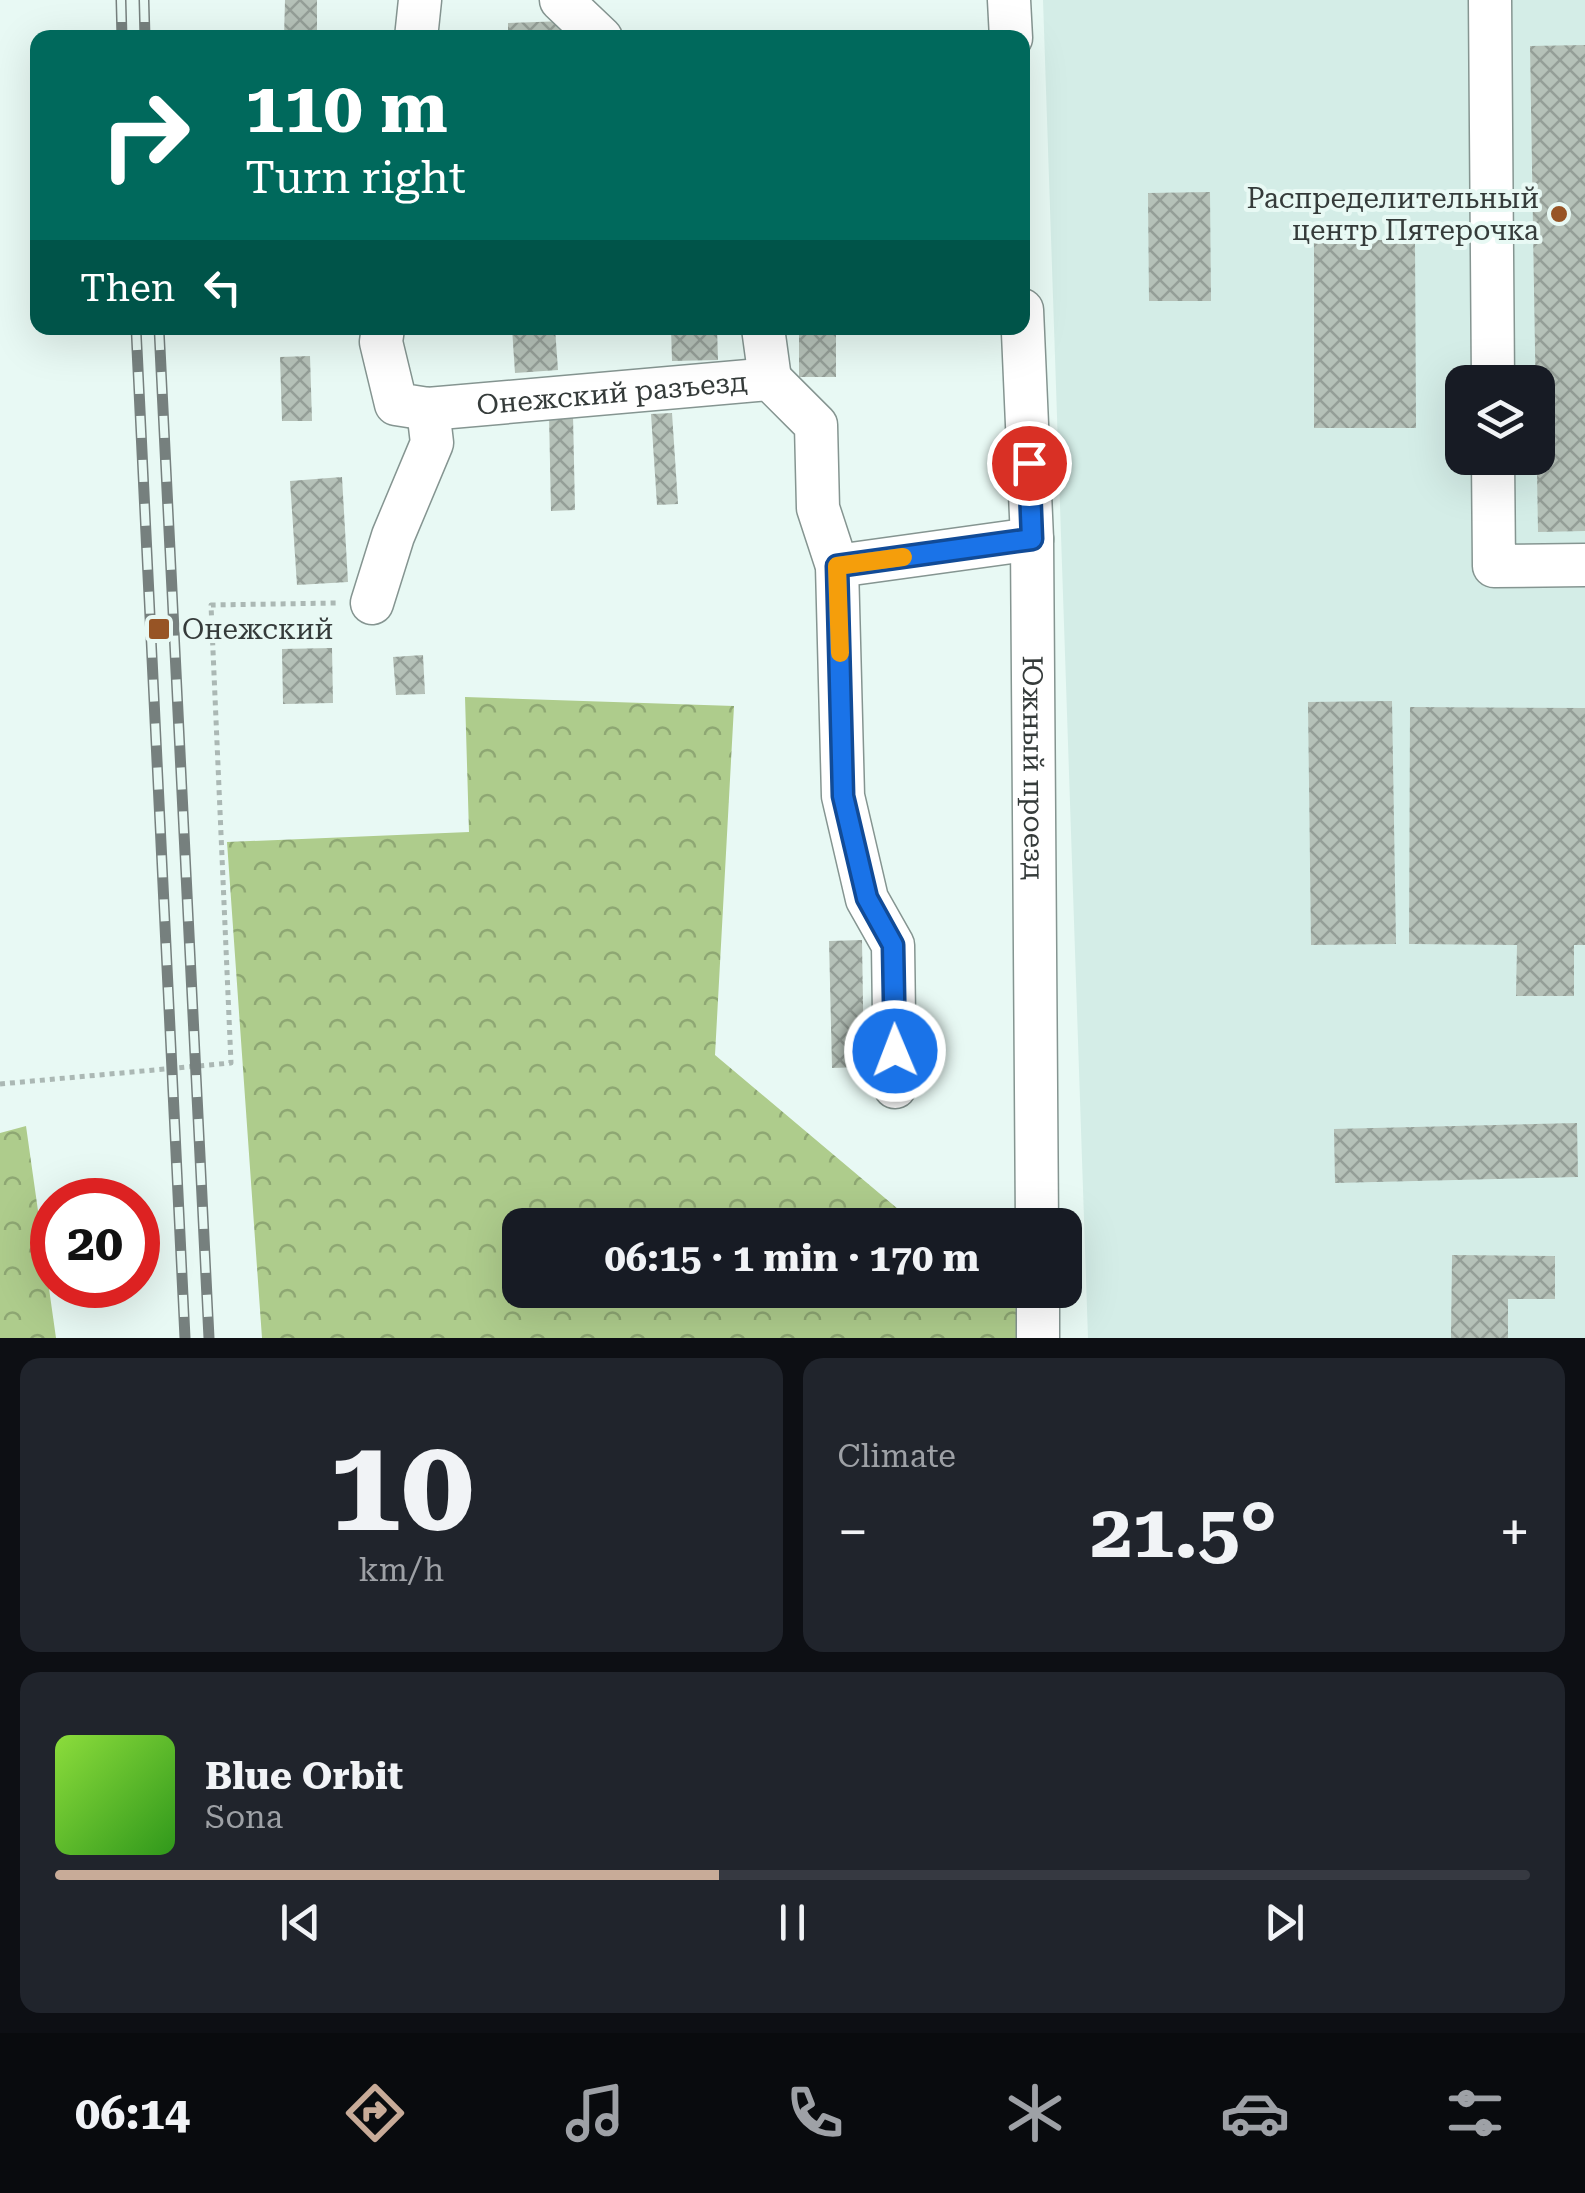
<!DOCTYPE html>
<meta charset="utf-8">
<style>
body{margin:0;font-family:"Roboto Serif",serif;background:#20242c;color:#f1f3f6;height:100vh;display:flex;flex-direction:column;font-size:38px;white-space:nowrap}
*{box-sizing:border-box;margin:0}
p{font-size:32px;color:#9ea1a6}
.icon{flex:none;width:55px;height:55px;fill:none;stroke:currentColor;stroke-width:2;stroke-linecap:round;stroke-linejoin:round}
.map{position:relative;height:1338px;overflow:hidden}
.details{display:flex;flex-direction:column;gap:20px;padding:20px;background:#0d0f14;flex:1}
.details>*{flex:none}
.guide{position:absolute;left:30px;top:30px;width:1000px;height:305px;border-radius:20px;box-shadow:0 10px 40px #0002;background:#00695c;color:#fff;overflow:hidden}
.fabs{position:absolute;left:1445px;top:365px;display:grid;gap:20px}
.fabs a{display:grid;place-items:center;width:110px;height:110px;border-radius:20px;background:#171b24;box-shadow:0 10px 40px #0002;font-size:50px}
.speed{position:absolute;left:30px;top:1178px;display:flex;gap:20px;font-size:50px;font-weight:700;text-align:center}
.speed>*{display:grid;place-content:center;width:130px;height:130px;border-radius:50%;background:#171b24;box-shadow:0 10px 40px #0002;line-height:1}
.speed .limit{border:15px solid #d22;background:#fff;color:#111}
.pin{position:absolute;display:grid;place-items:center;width:85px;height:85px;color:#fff;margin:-42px;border:5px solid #fff;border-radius:50%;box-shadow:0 2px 10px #0007}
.me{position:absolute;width:110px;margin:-55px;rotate:359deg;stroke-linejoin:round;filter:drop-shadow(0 0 8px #0008)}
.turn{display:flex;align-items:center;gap:35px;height:210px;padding:0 50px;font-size:45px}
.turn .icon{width:130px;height:130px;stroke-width:2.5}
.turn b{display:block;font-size:70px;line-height:85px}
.then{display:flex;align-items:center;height:95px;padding:0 50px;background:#0003;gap:20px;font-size:38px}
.big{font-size:75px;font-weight:700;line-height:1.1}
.details .tile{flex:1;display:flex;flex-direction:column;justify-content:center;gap:15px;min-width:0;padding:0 35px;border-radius:20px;background:#20242c}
.details .dial{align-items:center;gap:0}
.dial b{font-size:130px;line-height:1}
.song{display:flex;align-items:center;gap:30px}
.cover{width:120px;height:120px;border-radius:15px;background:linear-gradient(135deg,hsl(90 70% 55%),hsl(110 70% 35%))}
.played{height:10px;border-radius:5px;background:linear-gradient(90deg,#c8ab98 45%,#363941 45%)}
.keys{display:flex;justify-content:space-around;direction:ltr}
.heat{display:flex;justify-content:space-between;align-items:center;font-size:55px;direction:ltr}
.details .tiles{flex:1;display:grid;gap:20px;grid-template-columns:1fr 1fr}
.tile:last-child{grid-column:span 2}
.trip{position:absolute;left:502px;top:1208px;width:580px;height:100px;border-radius:20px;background:#171b24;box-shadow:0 10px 40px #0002;font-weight:700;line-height:100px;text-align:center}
.dock{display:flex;height:160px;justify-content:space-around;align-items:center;background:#090b0e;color:#9ea1a6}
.dock .icon{width:70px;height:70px}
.dock .current{color:#c8ab98}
.dock b{font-size:45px;color:#f1f3f6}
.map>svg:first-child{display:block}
.built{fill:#d4ede7;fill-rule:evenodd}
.forest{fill:url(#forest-crowns)}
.building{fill:url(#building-cross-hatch)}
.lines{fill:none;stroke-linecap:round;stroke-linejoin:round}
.minor-casing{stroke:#859591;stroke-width:45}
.path{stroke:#abb8b4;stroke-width:5;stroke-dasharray:5 5;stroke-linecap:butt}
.minor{stroke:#fff;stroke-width:42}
.rail-casing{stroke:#76807e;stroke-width:11}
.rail{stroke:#e8f9f4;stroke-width:8;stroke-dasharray:22;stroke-linecap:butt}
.route-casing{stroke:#114b97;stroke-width:25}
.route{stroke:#1a73e8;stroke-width:18}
.slow{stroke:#f59e0b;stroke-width:18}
.poi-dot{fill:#975425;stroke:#e8f9f4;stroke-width:4}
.labels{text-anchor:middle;stroke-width:8;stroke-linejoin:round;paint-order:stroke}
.poi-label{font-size:28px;fill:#353b3a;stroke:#e8f9f4;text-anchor:end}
.street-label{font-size:28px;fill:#353b3a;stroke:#e8f9f4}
</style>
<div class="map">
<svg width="1585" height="1338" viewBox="0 0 1585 1338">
<defs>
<pattern id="forest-crowns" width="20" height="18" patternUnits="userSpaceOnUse" patternTransform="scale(2.5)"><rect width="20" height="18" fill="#aecc8c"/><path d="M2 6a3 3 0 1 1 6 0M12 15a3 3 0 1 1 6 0" fill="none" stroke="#8ea773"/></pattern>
<pattern id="building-cross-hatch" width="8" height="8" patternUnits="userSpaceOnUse" patternTransform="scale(2.5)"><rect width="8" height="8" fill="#b5c1b8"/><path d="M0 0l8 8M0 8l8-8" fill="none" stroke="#949e97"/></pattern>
</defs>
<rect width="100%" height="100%" fill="#e8f9f4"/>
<path class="built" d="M 1043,0 L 1585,0 L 1585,1338 L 1088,1338 ZM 1462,382 L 1538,382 L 1538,458 L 1462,458 Z"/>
<path class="forest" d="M 465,697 L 734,706 L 715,1055 L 917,1225 L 520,1225 L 520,1290 L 995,1290 L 1019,1311 L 1019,1338 L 262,1338 L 227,842 L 469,832 Z
M 26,1126 L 56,1338 L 0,1338 L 0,1133 Z"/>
<path class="building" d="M 285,0 L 317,0 L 317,38 L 284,38 Z
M 566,21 L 567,38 L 508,38 L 508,23 Z
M 1585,45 L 1585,531 L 1538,532 L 1530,46 Z
M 1210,192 L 1211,301 L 1149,301 L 1148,193 Z
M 1314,240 L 1415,240 L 1416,428 L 1314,428 Z
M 512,328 L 555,328 L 558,370 L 515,373 Z
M 671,328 L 717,328 L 718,360 L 672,361 Z
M 799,328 L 836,328 L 836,377 L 799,377 Z
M 310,356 L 312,421 L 282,421 L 280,357 Z
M 672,413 L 678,504 L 657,505 L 651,414 Z
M 549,415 L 573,415 L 575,510 L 551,511 Z
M 342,477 L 348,582 L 297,585 L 290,481 Z
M 332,648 L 333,703 L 283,704 L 282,649 Z
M 423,655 L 425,694 L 396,695 L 393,657 Z
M 1392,701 L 1396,944 L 1311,945 L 1308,702 Z
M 1410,707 L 1585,708 L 1585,945 L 1574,945 L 1574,996 L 1516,996 L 1517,945 L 1409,944 Z
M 862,940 L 864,1067 L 832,1068 L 829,941 Z
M 1577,1123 L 1578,1177 L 1335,1183 L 1334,1129 Z
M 1452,1255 L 1555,1256 L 1555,1299 L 1508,1299 L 1508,1338 L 1451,1338 Z"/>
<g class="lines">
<g class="minor-casing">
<g id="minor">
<path d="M 561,0 L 601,38"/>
<path d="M 1009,0 L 1011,38"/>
<path d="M 1490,0 L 1493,382"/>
<path d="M 416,38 L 420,0"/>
<path id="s1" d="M 1022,310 L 1032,539 L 1037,1225"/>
<path id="s2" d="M 383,328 L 381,342 L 396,404 L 428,409 L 770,379 L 816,425 L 818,508 L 837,566 L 843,796 L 867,899 L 893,945 L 895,1087"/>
<path d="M 763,328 L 770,379"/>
<path d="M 1493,458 L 1494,566 L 1585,565"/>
<path d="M 837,566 L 1032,539"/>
<path d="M 372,603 L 393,536 L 432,443 L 428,409"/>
<path d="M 1038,1290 L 1038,1338"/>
</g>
</g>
<path class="path" d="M 0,1084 L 231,1063 L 211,605 L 337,603"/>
<use href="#minor" class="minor"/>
<g class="rail-casing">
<path id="rail" d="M 121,0 L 122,38
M 144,0 L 145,38
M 136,328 L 185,1338
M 159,328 L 209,1338"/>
</g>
<use href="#rail" class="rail"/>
</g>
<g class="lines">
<g class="route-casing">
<path id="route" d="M 895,1051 L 893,945 L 867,898 L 843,796 L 837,566 L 1032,539 L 1029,463"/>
</g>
<use href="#route" class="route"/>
<path class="slow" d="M 840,653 L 837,566 L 903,557"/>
</g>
<g class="poi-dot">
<circle cx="1559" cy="214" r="10"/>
<rect x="147" y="617" width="24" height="24" rx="5"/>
</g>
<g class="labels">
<g class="poi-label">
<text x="1539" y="208">Распределительный<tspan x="1539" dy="32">центр Пятерочка</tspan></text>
<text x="182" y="639" text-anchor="start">Онежский</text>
</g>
<g class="street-label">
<text dy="10" stroke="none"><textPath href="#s2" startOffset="295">Онежский разъезд</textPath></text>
<text dy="10" stroke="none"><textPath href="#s1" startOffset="458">Южный проезд</textPath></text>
</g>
</g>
</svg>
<div class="fabs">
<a><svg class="icon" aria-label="layers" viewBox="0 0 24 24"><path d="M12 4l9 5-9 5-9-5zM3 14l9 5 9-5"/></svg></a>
</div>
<div class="speed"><div class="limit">20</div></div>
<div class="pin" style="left:1029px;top:463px;background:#d93025"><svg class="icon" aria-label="arrive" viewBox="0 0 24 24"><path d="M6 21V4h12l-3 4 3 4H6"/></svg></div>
<svg class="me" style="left:895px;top:1051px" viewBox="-20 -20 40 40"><circle r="17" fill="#1a73e8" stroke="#fff" stroke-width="3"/><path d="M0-11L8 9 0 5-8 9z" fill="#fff"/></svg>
<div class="trip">06:15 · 1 min · 170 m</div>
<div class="guide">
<div class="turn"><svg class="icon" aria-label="right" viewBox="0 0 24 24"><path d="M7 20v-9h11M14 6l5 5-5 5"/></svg><div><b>110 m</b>Turn right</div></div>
<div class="then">Then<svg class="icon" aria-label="left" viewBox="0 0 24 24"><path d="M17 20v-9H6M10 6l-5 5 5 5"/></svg></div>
</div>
</div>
<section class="details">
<div class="tiles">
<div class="tile dial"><b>10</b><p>km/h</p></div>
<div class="tile"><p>Climate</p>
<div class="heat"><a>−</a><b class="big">21.5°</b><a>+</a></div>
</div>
<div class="tile">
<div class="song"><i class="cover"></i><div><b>Blue Orbit</b><p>Sona</p></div></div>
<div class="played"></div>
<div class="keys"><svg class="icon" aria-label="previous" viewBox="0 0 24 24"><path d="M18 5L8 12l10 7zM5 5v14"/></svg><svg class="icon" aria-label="pause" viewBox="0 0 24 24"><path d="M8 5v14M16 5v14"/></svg><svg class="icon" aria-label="next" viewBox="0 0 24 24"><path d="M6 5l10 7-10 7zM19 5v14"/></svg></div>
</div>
</div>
</section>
<nav class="dock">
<b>06:14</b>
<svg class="icon current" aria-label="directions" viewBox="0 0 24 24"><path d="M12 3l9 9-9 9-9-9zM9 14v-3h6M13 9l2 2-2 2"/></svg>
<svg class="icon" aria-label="music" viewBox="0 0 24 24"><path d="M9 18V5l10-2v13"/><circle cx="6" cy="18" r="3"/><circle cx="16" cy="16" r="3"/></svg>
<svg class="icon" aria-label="phone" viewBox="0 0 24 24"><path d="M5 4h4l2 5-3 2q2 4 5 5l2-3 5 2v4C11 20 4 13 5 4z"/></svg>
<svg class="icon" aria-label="climate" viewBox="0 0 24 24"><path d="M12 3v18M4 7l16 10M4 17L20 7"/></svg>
<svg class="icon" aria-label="car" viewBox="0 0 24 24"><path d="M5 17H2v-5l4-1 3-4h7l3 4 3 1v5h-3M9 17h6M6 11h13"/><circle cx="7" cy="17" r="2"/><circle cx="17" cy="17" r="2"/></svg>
<svg class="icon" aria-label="filters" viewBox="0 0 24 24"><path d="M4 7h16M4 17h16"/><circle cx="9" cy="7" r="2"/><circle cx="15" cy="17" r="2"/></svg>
</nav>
